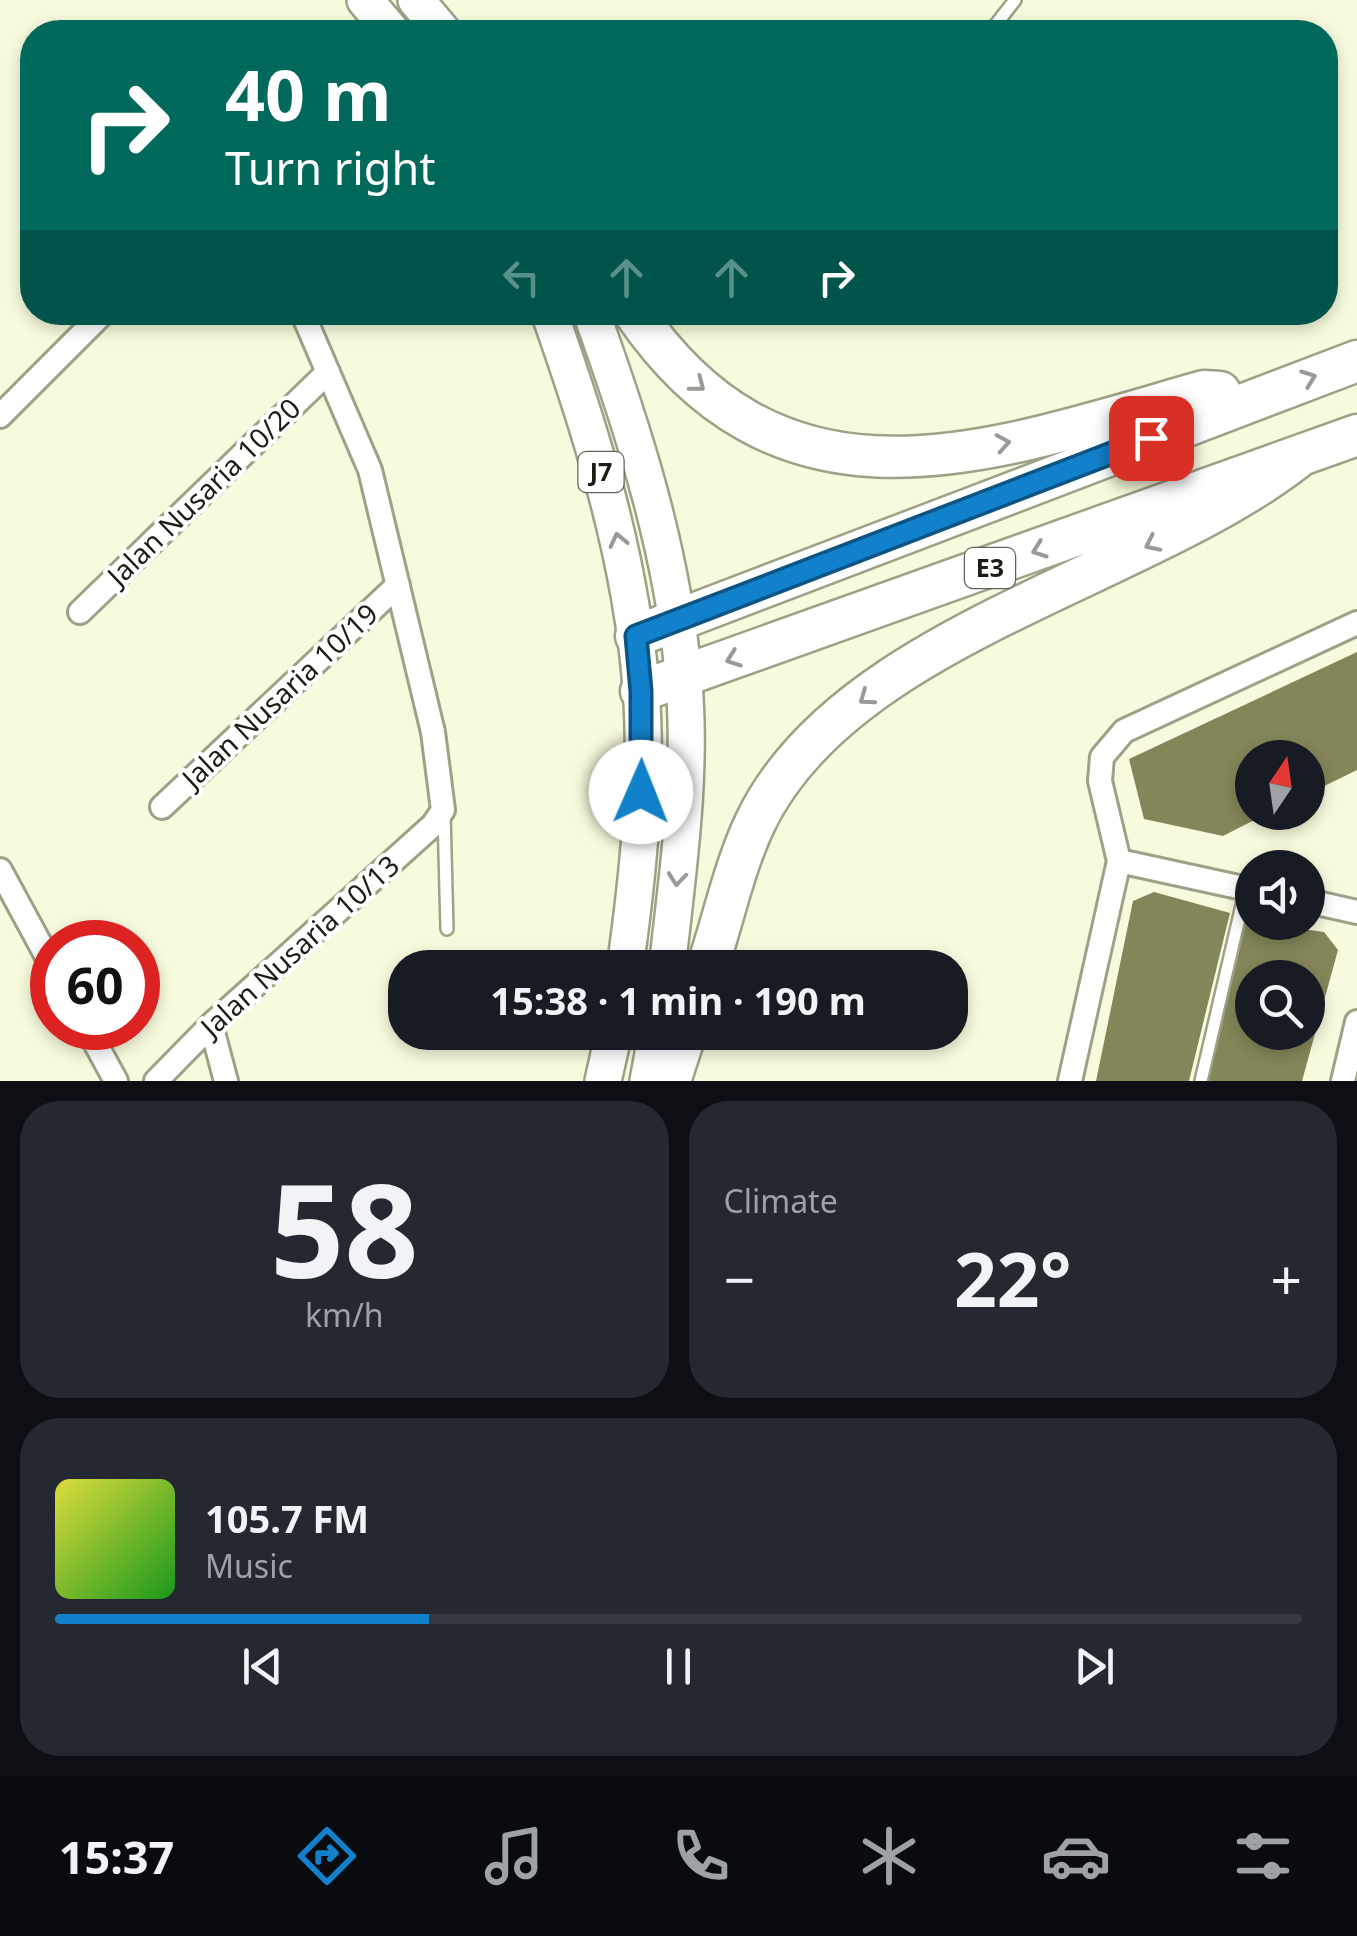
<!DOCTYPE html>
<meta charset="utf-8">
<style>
body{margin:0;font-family:"Noto Sans",sans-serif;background:#242831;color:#f1f3f6;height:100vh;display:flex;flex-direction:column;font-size:38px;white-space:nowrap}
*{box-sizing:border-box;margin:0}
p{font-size:32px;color:#9ea1a6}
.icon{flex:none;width:55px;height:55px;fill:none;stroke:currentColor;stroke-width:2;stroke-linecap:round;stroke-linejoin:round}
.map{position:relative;height:1081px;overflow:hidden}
.details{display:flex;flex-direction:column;gap:20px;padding:20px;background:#0d0f14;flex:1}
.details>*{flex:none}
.hud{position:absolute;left:20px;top:20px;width:1318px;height:305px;border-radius:40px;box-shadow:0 5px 15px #0003;background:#00695c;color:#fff;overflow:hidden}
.needle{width:65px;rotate:13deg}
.fabs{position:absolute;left:1235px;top:740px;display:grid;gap:20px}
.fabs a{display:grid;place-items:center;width:90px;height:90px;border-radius:50%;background:#171b24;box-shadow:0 5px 15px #0003;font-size:50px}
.speed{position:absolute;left:30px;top:920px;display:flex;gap:20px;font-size:50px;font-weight:700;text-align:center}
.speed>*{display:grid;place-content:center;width:130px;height:130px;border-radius:50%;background:#171b24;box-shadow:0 5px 15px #0003;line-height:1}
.speed .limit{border:15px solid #d22;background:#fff;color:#111}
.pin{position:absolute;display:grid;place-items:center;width:85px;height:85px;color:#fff;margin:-42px;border-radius:20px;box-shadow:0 5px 15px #0006}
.me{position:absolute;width:110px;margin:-55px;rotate:1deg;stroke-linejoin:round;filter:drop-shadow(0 0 8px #0008)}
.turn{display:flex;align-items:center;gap:35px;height:210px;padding:0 40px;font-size:45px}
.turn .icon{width:130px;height:130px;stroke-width:2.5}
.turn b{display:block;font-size:70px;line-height:85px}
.lanes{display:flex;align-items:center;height:95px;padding:0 40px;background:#0003;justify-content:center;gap:50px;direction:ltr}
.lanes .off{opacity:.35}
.big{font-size:75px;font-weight:700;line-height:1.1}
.details .widget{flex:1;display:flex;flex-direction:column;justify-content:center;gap:15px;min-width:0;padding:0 35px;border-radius:40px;background:#242831}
.details .dial{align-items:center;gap:0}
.dial b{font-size:130px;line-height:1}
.song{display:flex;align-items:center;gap:30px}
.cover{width:120px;height:120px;border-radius:15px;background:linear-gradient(135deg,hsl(60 70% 55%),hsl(120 70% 35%))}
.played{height:10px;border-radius:5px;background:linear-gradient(90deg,#1281cb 30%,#363941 30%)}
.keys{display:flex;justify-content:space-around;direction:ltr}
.heat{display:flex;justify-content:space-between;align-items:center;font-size:55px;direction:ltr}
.details .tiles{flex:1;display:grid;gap:20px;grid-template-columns:1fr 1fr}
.widget:last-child{grid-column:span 2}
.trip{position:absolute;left:388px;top:950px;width:580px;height:100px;border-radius:40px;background:#171b24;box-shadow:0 5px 15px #0003;font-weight:700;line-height:100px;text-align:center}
.tabs{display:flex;height:160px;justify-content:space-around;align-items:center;background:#090b0e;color:#9ea1a6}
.tabs .icon{width:70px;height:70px}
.tabs .on{color:#1281cb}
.tabs b{font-size:45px;color:#f1f3f6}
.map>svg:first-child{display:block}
.building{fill:#848659;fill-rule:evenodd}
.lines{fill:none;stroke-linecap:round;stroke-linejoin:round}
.lane-casing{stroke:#9ea186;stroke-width:16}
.street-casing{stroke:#9ea186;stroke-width:28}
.primary-casing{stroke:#9ea186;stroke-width:40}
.highway-casing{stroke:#9ea186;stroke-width:45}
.lane{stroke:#fff;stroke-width:11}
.street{stroke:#fff;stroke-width:22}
.primary{stroke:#fff;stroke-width:35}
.highway{stroke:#fff;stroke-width:40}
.oneway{stroke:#999995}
.route-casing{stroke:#0c5484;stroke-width:25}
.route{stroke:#1281cb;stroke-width:18}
.labels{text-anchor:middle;stroke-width:8;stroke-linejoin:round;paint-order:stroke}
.shield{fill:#fff;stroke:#60615a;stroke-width:2.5}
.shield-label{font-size:25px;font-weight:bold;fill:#1c1d13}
.street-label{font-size:28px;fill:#1c1d13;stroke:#fff}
</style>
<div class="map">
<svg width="1357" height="1081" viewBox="0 0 1357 1081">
<rect width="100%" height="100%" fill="#f8fadd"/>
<path class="building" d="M 1357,652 L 1357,770 L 1308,794 L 1308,758 L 1252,758 L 1252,812 L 1270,812 L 1223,836 L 1144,819 L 1129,759 Z
M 1154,892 L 1230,913 L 1189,1081 L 1096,1081 L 1133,901 Z
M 1247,917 L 1252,922 L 1324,932 L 1338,950 L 1302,1081 L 1208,1081 ZM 1252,978 L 1308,978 L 1308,1032 L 1252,1032 Z"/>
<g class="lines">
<g class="lane-casing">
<path id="lane" d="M 990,32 L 1015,0
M 444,814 L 447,929
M 1201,1081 L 1246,888"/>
</g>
<g class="street-casing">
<path id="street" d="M 0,416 L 104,312
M 80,612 L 328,372
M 162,807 L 398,585
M 1119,861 L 1252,890
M 0,870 L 52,966
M 1308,901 L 1357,912
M 211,1025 L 226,1081
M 87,1028 L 116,1081
M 156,1081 L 211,1025 L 433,825 L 443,810 L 433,732 L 370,470 L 302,312
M 1070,1081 L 1119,861 L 1100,781 L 1102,757 L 1124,731 L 1357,623
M 1343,1081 L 1357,1022"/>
</g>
<g class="primary-casing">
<path id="primary" d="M 365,0 L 392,32
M 416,0 L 443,32
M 549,312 C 592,434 631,558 641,687 C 648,781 638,875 625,968
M 591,312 C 633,428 672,549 683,672 C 693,769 678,871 667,968
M 603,1081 L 614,1032
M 648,1081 L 657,1032"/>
</g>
<g class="highway-casing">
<path id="highway" d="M 634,312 C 785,533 992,451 1204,391 L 1220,392
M 636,636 L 1357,361
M 641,691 L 1357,435
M 707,968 C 723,921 734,867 755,823 C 843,637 1140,580 1296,459
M 670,1081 L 686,1032"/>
</g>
<use href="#lane" class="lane"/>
<use href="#street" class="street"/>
<use href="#primary" class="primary"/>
<use href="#highway" class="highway"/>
</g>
<defs><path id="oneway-chevron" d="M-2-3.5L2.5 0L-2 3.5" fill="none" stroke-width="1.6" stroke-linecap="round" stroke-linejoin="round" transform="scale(2.5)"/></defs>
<g class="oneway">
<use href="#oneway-chevron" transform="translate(1309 378) rotate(-20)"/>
<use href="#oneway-chevron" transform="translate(698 385) rotate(38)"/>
<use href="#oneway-chevron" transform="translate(1003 443) rotate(-10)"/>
<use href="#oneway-chevron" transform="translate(618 540) rotate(-103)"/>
<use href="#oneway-chevron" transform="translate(1152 544) rotate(154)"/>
<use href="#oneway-chevron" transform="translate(1039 550) rotate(160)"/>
<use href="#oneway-chevron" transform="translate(733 659) rotate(160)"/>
<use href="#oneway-chevron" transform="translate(866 698) rotate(144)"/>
<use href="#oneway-chevron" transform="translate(677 879) rotate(96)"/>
</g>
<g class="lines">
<g class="route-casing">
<path id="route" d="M 641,792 L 641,691 L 636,636 L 1151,438"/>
</g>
<use href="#route" class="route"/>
</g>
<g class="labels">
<g class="shield">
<rect x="578.5" y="452" width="45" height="40" rx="8"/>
<rect x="965" y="548" width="50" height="40" rx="8"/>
</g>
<g class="shield-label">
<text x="601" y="481">J7</text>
<text x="990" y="577">E3</text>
</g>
<g class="street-label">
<text transform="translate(204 492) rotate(-44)" y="10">Jalan Nusaria 10/20</text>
<text transform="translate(280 696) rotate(-43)" y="10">Jalan Nusaria 10/19</text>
<text transform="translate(300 946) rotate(-42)" y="10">Jalan Nusaria 10/13</text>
</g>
</g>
</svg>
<div class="fabs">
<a><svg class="needle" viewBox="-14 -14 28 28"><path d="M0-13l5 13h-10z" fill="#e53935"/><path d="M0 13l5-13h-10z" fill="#9ea1a6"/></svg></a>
<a><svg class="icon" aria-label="sound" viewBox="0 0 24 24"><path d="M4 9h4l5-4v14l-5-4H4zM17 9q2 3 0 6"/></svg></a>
<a><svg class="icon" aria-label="search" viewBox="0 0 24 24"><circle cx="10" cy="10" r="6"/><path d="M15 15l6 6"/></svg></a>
</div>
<div class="speed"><div class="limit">60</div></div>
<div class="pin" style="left:1151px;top:438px;background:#d93025"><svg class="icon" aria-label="arrive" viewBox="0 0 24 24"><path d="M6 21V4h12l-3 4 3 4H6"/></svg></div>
<svg class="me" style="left:641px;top:792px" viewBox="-20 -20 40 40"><circle r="19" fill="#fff"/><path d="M0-13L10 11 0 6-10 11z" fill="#1281cb"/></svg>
<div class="trip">15:38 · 1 min · 190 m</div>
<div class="hud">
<div class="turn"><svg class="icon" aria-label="right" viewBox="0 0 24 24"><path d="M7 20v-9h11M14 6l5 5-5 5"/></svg><div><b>40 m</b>Turn right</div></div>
<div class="lanes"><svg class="icon off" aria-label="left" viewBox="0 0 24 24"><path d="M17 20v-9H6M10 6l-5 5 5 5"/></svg><svg class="icon off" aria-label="ahead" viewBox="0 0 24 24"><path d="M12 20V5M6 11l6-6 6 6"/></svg><svg class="icon off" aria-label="ahead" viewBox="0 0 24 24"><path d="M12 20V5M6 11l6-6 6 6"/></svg><svg class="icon" aria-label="right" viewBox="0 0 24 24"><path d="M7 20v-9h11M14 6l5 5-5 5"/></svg></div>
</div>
</div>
<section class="details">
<div class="tiles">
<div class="widget dial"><b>58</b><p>km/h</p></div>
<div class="widget"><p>Climate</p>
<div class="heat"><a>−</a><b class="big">22°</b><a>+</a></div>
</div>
<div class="widget">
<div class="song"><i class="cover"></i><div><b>105.7 FM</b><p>Music</p></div></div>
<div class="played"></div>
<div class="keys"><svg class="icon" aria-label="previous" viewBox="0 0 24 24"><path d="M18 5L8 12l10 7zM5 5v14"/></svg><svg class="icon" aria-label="pause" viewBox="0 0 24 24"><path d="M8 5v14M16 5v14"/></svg><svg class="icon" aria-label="next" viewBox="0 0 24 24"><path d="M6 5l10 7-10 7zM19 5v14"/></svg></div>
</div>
</div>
</section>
<nav class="tabs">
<b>15:37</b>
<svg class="icon on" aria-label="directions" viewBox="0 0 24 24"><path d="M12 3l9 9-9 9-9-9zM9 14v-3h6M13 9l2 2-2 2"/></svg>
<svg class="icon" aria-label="music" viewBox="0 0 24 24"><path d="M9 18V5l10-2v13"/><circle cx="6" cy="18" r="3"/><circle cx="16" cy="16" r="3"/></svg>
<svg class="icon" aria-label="phone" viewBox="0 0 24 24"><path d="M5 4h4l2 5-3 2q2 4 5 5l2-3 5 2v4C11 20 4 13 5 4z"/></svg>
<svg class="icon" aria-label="climate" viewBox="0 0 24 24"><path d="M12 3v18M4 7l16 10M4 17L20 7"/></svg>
<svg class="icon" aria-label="car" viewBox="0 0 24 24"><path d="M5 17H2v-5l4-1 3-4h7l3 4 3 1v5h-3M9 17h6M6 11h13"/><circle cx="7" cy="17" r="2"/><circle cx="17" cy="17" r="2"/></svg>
<svg class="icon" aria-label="filters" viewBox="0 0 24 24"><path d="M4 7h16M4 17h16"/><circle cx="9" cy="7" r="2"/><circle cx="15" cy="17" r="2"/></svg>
</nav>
